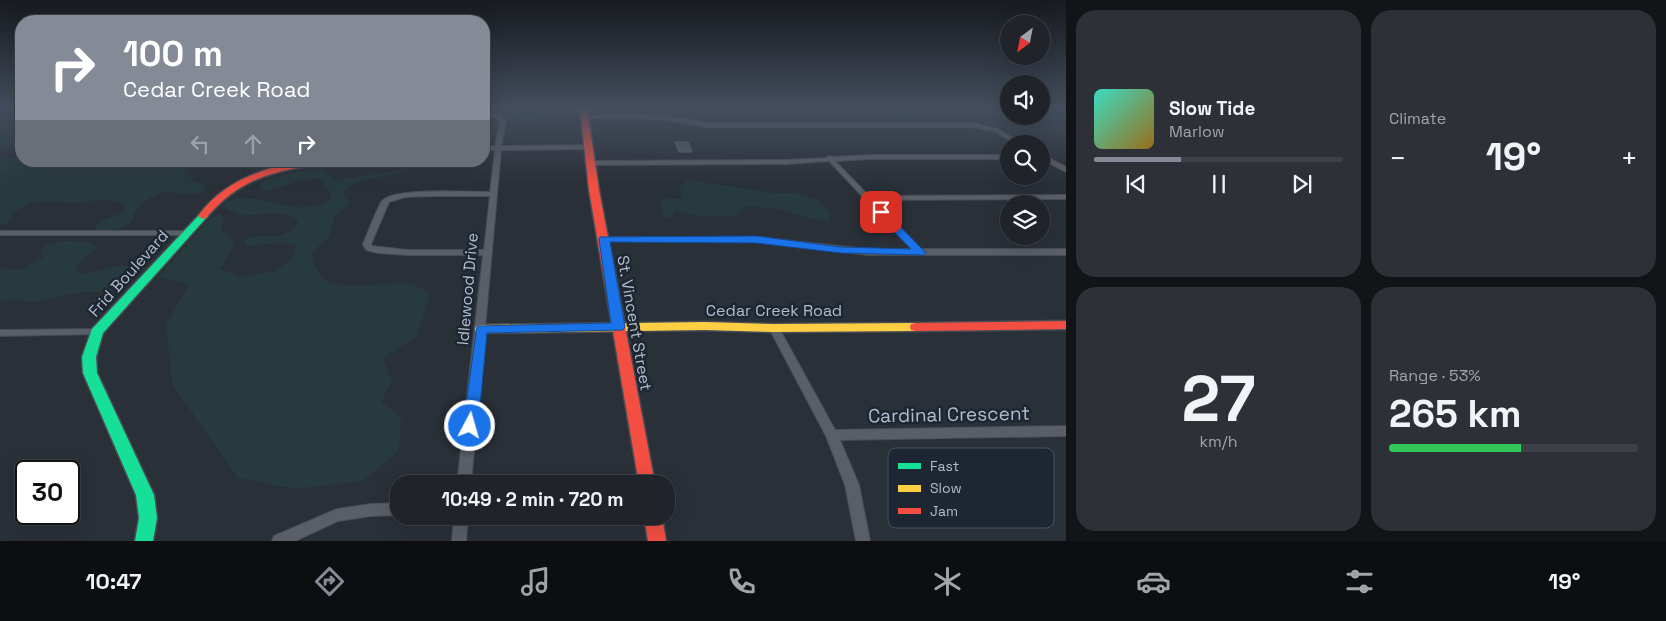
<!DOCTYPE html>
<meta charset="utf-8">
<style>
body{margin:0;font-family:"Space Grotesk",sans-serif;background:#2d3036;color:#f1f3f6;height:100vh;display:flex;flex-direction:column;font-size:19px;white-space:nowrap}
*{box-sizing:border-box;margin:0}
p{font-size:16px;color:#a2a4a8}
.icon{flex:none;width:28px;height:28px;fill:none;stroke:currentColor;stroke-width:2;stroke-linecap:round;stroke-linejoin:round}
.map{position:relative;flex:1;overflow:hidden}
.side{display:flex;flex-direction:column;gap:10px;padding:10px;background:#121417;width:600px}
.side>*{flex:none}
.banner{position:absolute;left:15px;top:15px;width:475px;height:152px;border-radius:20px;box-shadow:0 5px 20px #0002,0 0 0 1px #3d4147;background:#848b96;color:#fff;overflow:hidden}
.needle{width:32px;rotate:212deg}
.controls{position:absolute;left:1000px;top:15px;display:grid;gap:10px}
.controls a{display:grid;place-items:center;width:50px;height:50px;border-radius:50%;background:#20242a;box-shadow:0 5px 20px #0002,0 0 0 1px #3d4147;font-size:25px}
.speed{position:absolute;left:15px;top:460px;display:flex;gap:10px;font-size:25px;font-weight:700;text-align:center}
.speed>*{display:grid;place-content:center;width:65px;height:65px;border-radius:50%;background:#20242a;box-shadow:0 5px 20px #0002,0 0 0 1px #3d4147;line-height:1}
.speed .limit{border:2px solid #111;border-radius:8px;background:#fff;color:#111}
.pin{position:absolute;display:grid;place-items:center;width:42px;height:42px;color:#fff;margin:-21px;border-radius:10px;box-shadow:0 2px 8px #0006}
.me{position:absolute;width:55px;margin:-28px;rotate:6deg;stroke-linejoin:round;filter:drop-shadow(0 0 4px #0008)}
.turn{display:flex;align-items:center;gap:18px;height:105px;padding:0 25px;font-size:22px}
.turn .icon{width:65px;height:65px;stroke-width:2.5}
.turn b{display:block;font-size:35px;line-height:42px}
.lanes{display:flex;align-items:center;height:48px;padding:0 25px;background:#0003;justify-content:center;gap:25px;direction:ltr}
.lanes .off{opacity:.35}
.big{font-size:38px;font-weight:700;line-height:1.1}
.side .widget{flex:1;display:flex;flex-direction:column;justify-content:center;gap:8px;min-width:0;padding:0 18px;border-radius:20px;background:#2d3036}
.side .dial{align-items:center;gap:0}
.dial b{font-size:65px;line-height:1}
.song{display:flex;align-items:center;gap:15px}
.cover{width:60px;height:60px;border-radius:8px;background:linear-gradient(135deg,hsl(170 70% 55%),hsl(40 70% 35%))}
.played{height:5px;border-radius:2px;background:linear-gradient(90deg,#848b96 35%,#3d4147 35%)}
.keys{display:flex;justify-content:space-around;direction:ltr}
.heat{display:flex;justify-content:space-between;align-items:center;font-size:28px;direction:ltr}
.charge{height:8px;border-radius:4px;background:linear-gradient(90deg,#34c759 53%,#3d4147 0)}
.side .tiles{flex:1;display:grid;gap:10px;grid-template-columns:repeat(2,1fr)}
.trip{position:absolute;left:390px;top:475px;width:285px;height:50px;border-radius:20px;background:#20242a;box-shadow:0 5px 20px #0002,0 0 0 1px #3d4147;font-weight:700;line-height:50px;text-align:center}
.dock{display:flex;height:80px;justify-content:space-around;align-items:center;background:#0d0e11;color:#a2a4a8}
.dock .icon{width:35px;height:35px}
.dock .on{color:#848b96}
.dock b{font-size:22px;color:#f1f3f6}
main{display:flex;flex:1;min-height:0}
.map>svg:first-child{display:block}
.green{fill:#273a3e}
.lines{fill:none;stroke-linecap:round;stroke-linejoin:round}
.stream{stroke:#19273c;stroke-width:2}
.street-casing{stroke:#484c55;stroke-width:2}
.fast-casing{stroke:#484c55;stroke-width:3}
.slow-casing{stroke:#484c55;stroke-width:3}
.jam-casing{stroke:#484c55;stroke-width:3}
.street{fill:#5a5e66;fill-rule:evenodd}
.fast{fill:#16e098;fill-rule:evenodd}
.slow{fill:#ffcf43;fill-rule:evenodd}
.jam{fill:#f24e42;fill-rule:evenodd}
.wall{fill:#474c55}
.building{fill:#535861;stroke:#626872}
.route{fill:#1a73e8;stroke:#114b97}
.labels{text-anchor:middle;stroke-width:5;stroke-linejoin:round;paint-order:stroke}
.street-label{font-size:16px;fill:#b4bcc9;stroke:#1d2633}
.near-street-label{font-size:19px;fill:#b4bcc9;stroke:#1d2633}
.key{fill:#1d2633;stroke:#4a5360;stroke-width:1}
.key-label{font-size:14px;fill:#b4bcc9}
</style>
<main>
<div class="map">
<svg width="1066" height="541" viewBox="0 0 1066 541">
<rect width="100%" height="100%" fill="#2a3038"/>
<path class="green" d="M 0,108 L 21,108 L 21,145 L 0,147 Z
M 503,108 L 541,108 L 542,118 L 505,119 L 497,114 Z
M 675,108 L 1009,108 L 1009,116 L 1041,116 L 1041,108 L 1066,108 L 1066,138 L 1042,123 L 1023,122 L 993,114 L 970,111 L 917,112 L 914,116 L 923,121 L 917,123 L 905,121 L 901,115 C 848,105 793,112 739,114 C 718,114 699,112 678,114 L 675,113 Z
M 21,157 L 21,161 L 199,161 L 189,166 L 187,170 L 193,181 L 207,186 C 196,201 182,191 167,192 C 157,193 139,203 135,212 C 132,217 135,215 133,219 C 126,230 108,232 97,230 L 95,226 L 101,221 L 125,212 L 125,204 C 119,203 112,200 106,200 C 96,199 86,203 76,203 C 48,202 23,195 7,223 L 0,225 L 0,159 Z
M 231,161 L 292,161 C 272,166 249,176 231,161 Z
M 321,169 L 337,180 L 405,169 L 407,171 C 384,178 361,176 342,193 L 346,199 L 351,202 L 334,217 L 329,237 L 311,253 C 313,262 316,272 323,278 C 339,293 389,280 412,284 C 418,286 424,290 430,293 L 417,336 L 383,358 L 392,381 L 381,402 L 401,417 L 399,450 L 363,481 L 295,489 L 238,478 L 172,384 L 166,324 L 189,285 L 177,281 L 160,278 L 160,275 L 211,217 L 219,214 L 225,216 L 220,230 L 229,235 L 234,246 L 220,269 L 242,277 L 275,271 L 291,260 L 296,246 L 283,243 L 246,246 L 244,241 C 263,228 282,247 299,221 C 277,206 263,217 241,215 C 235,214 228,209 222,207 L 227,200 C 233,200 240,198 246,198 C 276,200 300,216 329,201 L 331,193 L 318,178 C 298,178 282,189 262,191 L 259,184 C 279,175 300,170 321,169 Z
M 690,180 L 773,193 L 796,193 L 818,200 L 829,211 L 830,218 L 827,221 L 812,219 L 779,209 L 747,206 L 733,216 L 698,216 L 676,211 L 670,218 L 663,217 L 661,201 L 664,198 L 680,199 L 683,197 L 679,186 Z
M 69,241 L 88,242 L 98,247 L 76,265 L 77,272 L 86,274 L 116,266 L 132,266 L 148,254 L 152,255 L 123,285 L 107,292 L 81,292 L 33,302 L 16,299 L 0,301 L 0,268 L 21,270 L 43,257 L 40,252 C 46,242 59,242 69,241 Z"/>
<g class="lines">
<path class="stream" d="M 989,108 L 1009,112
M 1025,116 L 1037,120 L 1066,123"/>
<g class="street-casing">
<path id="street" d="M 484,113 L 500,114 L 506,121 L 501,146 L 589,145 L 592,147 L 589,149 L 501,150 L 471,484 L 457,484 L 483,255 L 407,255 L 378,253 L 366,250 L 363,244 C 368,233 376,210 382,201 C 393,187 471,192 490,192 L 495,150 L 484,150 L 484,146 L 495,146 L 500,121 L 496,117 L 484,117 ZM 436,196 L 490,196 L 484,250 L 407,250 L 372,246 L 371,244 L 389,202 L 405,197 Z
M 585,115 L 661,115 L 707,123 L 972,123 L 998,129 L 1024,144 L 1016,144 L 994,131 L 972,127 L 707,127 L 661,119 L 583,118 L 582,117 Z
M 1041,154 L 1066,167 L 1066,172 L 1041,159 Z
M 870,155 L 1009,155 L 1009,159 L 870,159 L 835,161 L 869,196 L 1066,195 L 1066,199 L 873,200 L 921,249 L 1066,249 L 1066,255 L 868,255 L 756,241 L 604,241 L 600,239 L 604,237 L 756,237 L 868,249 L 912,249 L 829,161 L 785,164 L 591,165 L 588,163 L 591,161 L 785,160 L 826,158 L 829,156 L 832,157 Z
M 0,231 L 186,231 L 190,233 L 186,235 L 0,235 Z
M 774,325 L 778,326 L 779,328 L 835,430 L 1066,426 L 1066,436 L 840,440 L 859,485 L 870,541 L 856,541 L 845,485 L 826,436 L 769,328 L 770,326 Z
M 97,329 L 101,330 L 102,332 L 101,334 L 0,336 L 0,330 Z
M 399,503 L 399,515 L 371,516 L 338,521 L 295,541 L 272,541 L 274,536 L 337,509 L 371,504 Z
M 454,516 L 468,516 L 466,541 L 452,541 Z"/>
</g>
<g class="fast-casing">
<path id="fast" d="M 203,213 L 208,216 L 206,218 L 103,333 L 96,357 L 97,373 L 154,495 L 157,518 L 153,541 L 135,541 L 139,518 L 136,495 L 83,373 L 82,357 L 92,329 L 200,214 Z"/>
</g>
<g class="slow-casing">
<path id="slow" d="M 705,322 L 774,324 L 916,323 L 921,324 L 922,327 L 921,330 L 916,331 L 774,332 L 705,330 L 481,333 L 476,332 L 475,329 L 476,326 L 481,325 Z"/>
</g>
<g class="jam-casing">
<path id="jam" d="M 580,108 L 587,108 L 599,190 L 655,484 L 639,484 L 589,190 Z
M 304,161 L 326,161 C 319,166 305,166 296,168 C 256,176 233,187 206,218 L 203,219 L 198,216 C 224,181 262,168 304,161 Z
M 1066,321 L 1066,329 L 916,331 L 911,330 L 910,327 L 911,324 L 916,323 Z
M 644,516 L 662,516 L 666,541 L 648,541 Z"/>
</g>
<use href="#street" class="street"/>
<use href="#fast" class="fast"/>
<use href="#slow" class="slow"/>
<use href="#jam" class="jam"/>
</g>
<path class="wall" d="M 675,142 L 692,151 L 692,153 L 679,153 L 675,144 Z"/>
<path class="building" d="M 675,142 L 688,142 L 692,151 L 679,151 Z"/>
<linearGradient id="sky" x2="0" y2="1"><stop stop-color="#171a1f"/><stop offset="0.59" stop-color="#444e5e"/><stop offset="1" stop-color="#444e5e" stop-opacity="0"/></linearGradient>
<rect width="1066" height="184" fill="url(#sky)"/>
<path class="route" d="M 881,209 L 884,210 L 924,251 L 926,253 L 924,255 L 841,253 L 756,243 L 610,242 L 625,327 L 623,330 L 487,333 L 478,426 L 476,430 L 470,432 L 465,430 L 463,426 L 477,326 L 611,323 L 599,239 L 600,237 L 756,236 L 841,247 L 911,249 L 877,214 L 876,212 Z"/>
<g class="labels">
<g class="street-label">
<text transform="translate(128 273) rotate(-48)" y="6">Frid Boulevard</text>
<text transform="translate(467 289) rotate(-85)" y="6">Idlewood Drive</text>
<text x="774" y="316">Cedar Creek Road</text>
<text transform="translate(635 323) rotate(80)" y="6">St. Vincent Street</text>
</g>
<g class="near-street-label">
<text transform="translate(949 414) rotate(-1)" y="7">Cardinal Crescent</text>
</g>
</g>
<rect x="888" y="448" width="166" height="80" rx="8" class="key"/>
<rect x="898" y="463" width="23" height="6" fill="#16e098"/>
<rect x="898" y="485" width="23" height="7" fill="#ffcf43"/>
<rect x="898" y="508" width="23" height="6" fill="#f24e42"/>
<g class="key-label">
<text x="930" y="471">Fast</text>
<text x="930" y="493">Slow</text>
<text x="930" y="516">Jam</text>
</g>
</svg>
<div class="controls">
<a><svg class="needle" viewBox="-14 -14 28 28"><path d="M0-13l5 13h-10z" fill="#e53935"/><path d="M0 13l5-13h-10z" fill="#a2a4a8"/></svg></a>
<a><svg class="icon" aria-label="sound" viewBox="0 0 24 24"><path d="M4 9h4l5-4v14l-5-4H4zM17 9q2 3 0 6"/></svg></a>
<a><svg class="icon" aria-label="search" viewBox="0 0 24 24"><circle cx="10" cy="10" r="6"/><path d="M15 15l6 6"/></svg></a>
<a><svg class="icon" aria-label="layers" viewBox="0 0 24 24"><path d="M12 4l9 5-9 5-9-5zM3 14l9 5 9-5"/></svg></a>
</div>
<div class="speed"><div class="limit">30</div></div>
<div class="pin" style="left:881px;top:212px;background:#d93025"><svg class="icon" aria-label="arrive" viewBox="0 0 24 24"><path d="M6 21V4h12l-3 4 3 4H6"/></svg></div>
<svg class="me" style="left:470px;top:426px" viewBox="-20 -20 40 40"><circle r="17" fill="#1a73e8" stroke="#fff" stroke-width="3"/><path d="M0-11L8 9 0 5-8 9z" fill="#fff"/></svg>
<div class="trip">10:49 · 2 min · 720 m</div>
<div class="banner">
<div class="turn"><svg class="icon" aria-label="right" viewBox="0 0 24 24"><path d="M7 20v-9h11M14 6l5 5-5 5"/></svg><div><b>100 m</b>Cedar Creek Road</div></div>
<div class="lanes"><svg class="icon off" aria-label="left" viewBox="0 0 24 24"><path d="M17 20v-9H6M10 6l-5 5 5 5"/></svg><svg class="icon off" aria-label="ahead" viewBox="0 0 24 24"><path d="M12 20V5M6 11l6-6 6 6"/></svg><svg class="icon" aria-label="right" viewBox="0 0 24 24"><path d="M7 20v-9h11M14 6l5 5-5 5"/></svg></div>
</div>
</div>
<section class="side">
<div class="tiles">
<div class="widget">
<div class="song"><i class="cover"></i><div><b>Slow Tide</b><p>Marlow</p></div></div>
<div class="played"></div>
<div class="keys"><svg class="icon" aria-label="previous" viewBox="0 0 24 24"><path d="M18 5L8 12l10 7zM5 5v14"/></svg><svg class="icon" aria-label="pause" viewBox="0 0 24 24"><path d="M8 5v14M16 5v14"/></svg><svg class="icon" aria-label="next" viewBox="0 0 24 24"><path d="M6 5l10 7-10 7zM19 5v14"/></svg></div>
</div>
<div class="widget"><p>Climate</p>
<div class="heat"><a>−</a><b class="big">19°</b><a>+</a></div>
</div>
<div class="widget dial"><b>27</b><p>km/h</p></div>
<div class="widget"><p>Range · 53%</p><b class="big">265 km</b><div class="charge"></div></div>
</div>
</section>
</main>
<nav class="dock">
<b>10:47</b>
<svg class="icon on" aria-label="directions" viewBox="0 0 24 24"><path d="M12 3l9 9-9 9-9-9zM9 14v-3h6M13 9l2 2-2 2"/></svg>
<svg class="icon" aria-label="music" viewBox="0 0 24 24"><path d="M9 18V5l10-2v13"/><circle cx="6" cy="18" r="3"/><circle cx="16" cy="16" r="3"/></svg>
<svg class="icon" aria-label="phone" viewBox="0 0 24 24"><path d="M5 4h4l2 5-3 2q2 4 5 5l2-3 5 2v4C11 20 4 13 5 4z"/></svg>
<svg class="icon" aria-label="climate" viewBox="0 0 24 24"><path d="M12 3v18M4 7l16 10M4 17L20 7"/></svg>
<svg class="icon" aria-label="car" viewBox="0 0 24 24"><path d="M5 17H2v-5l4-1 3-4h7l3 4 3 1v5h-3M9 17h6M6 11h13"/><circle cx="7" cy="17" r="2"/><circle cx="17" cy="17" r="2"/></svg>
<svg class="icon" aria-label="filters" viewBox="0 0 24 24"><path d="M4 7h16M4 17h16"/><circle cx="9" cy="7" r="2"/><circle cx="15" cy="17" r="2"/></svg>
<b>19°</b>
</nav>
